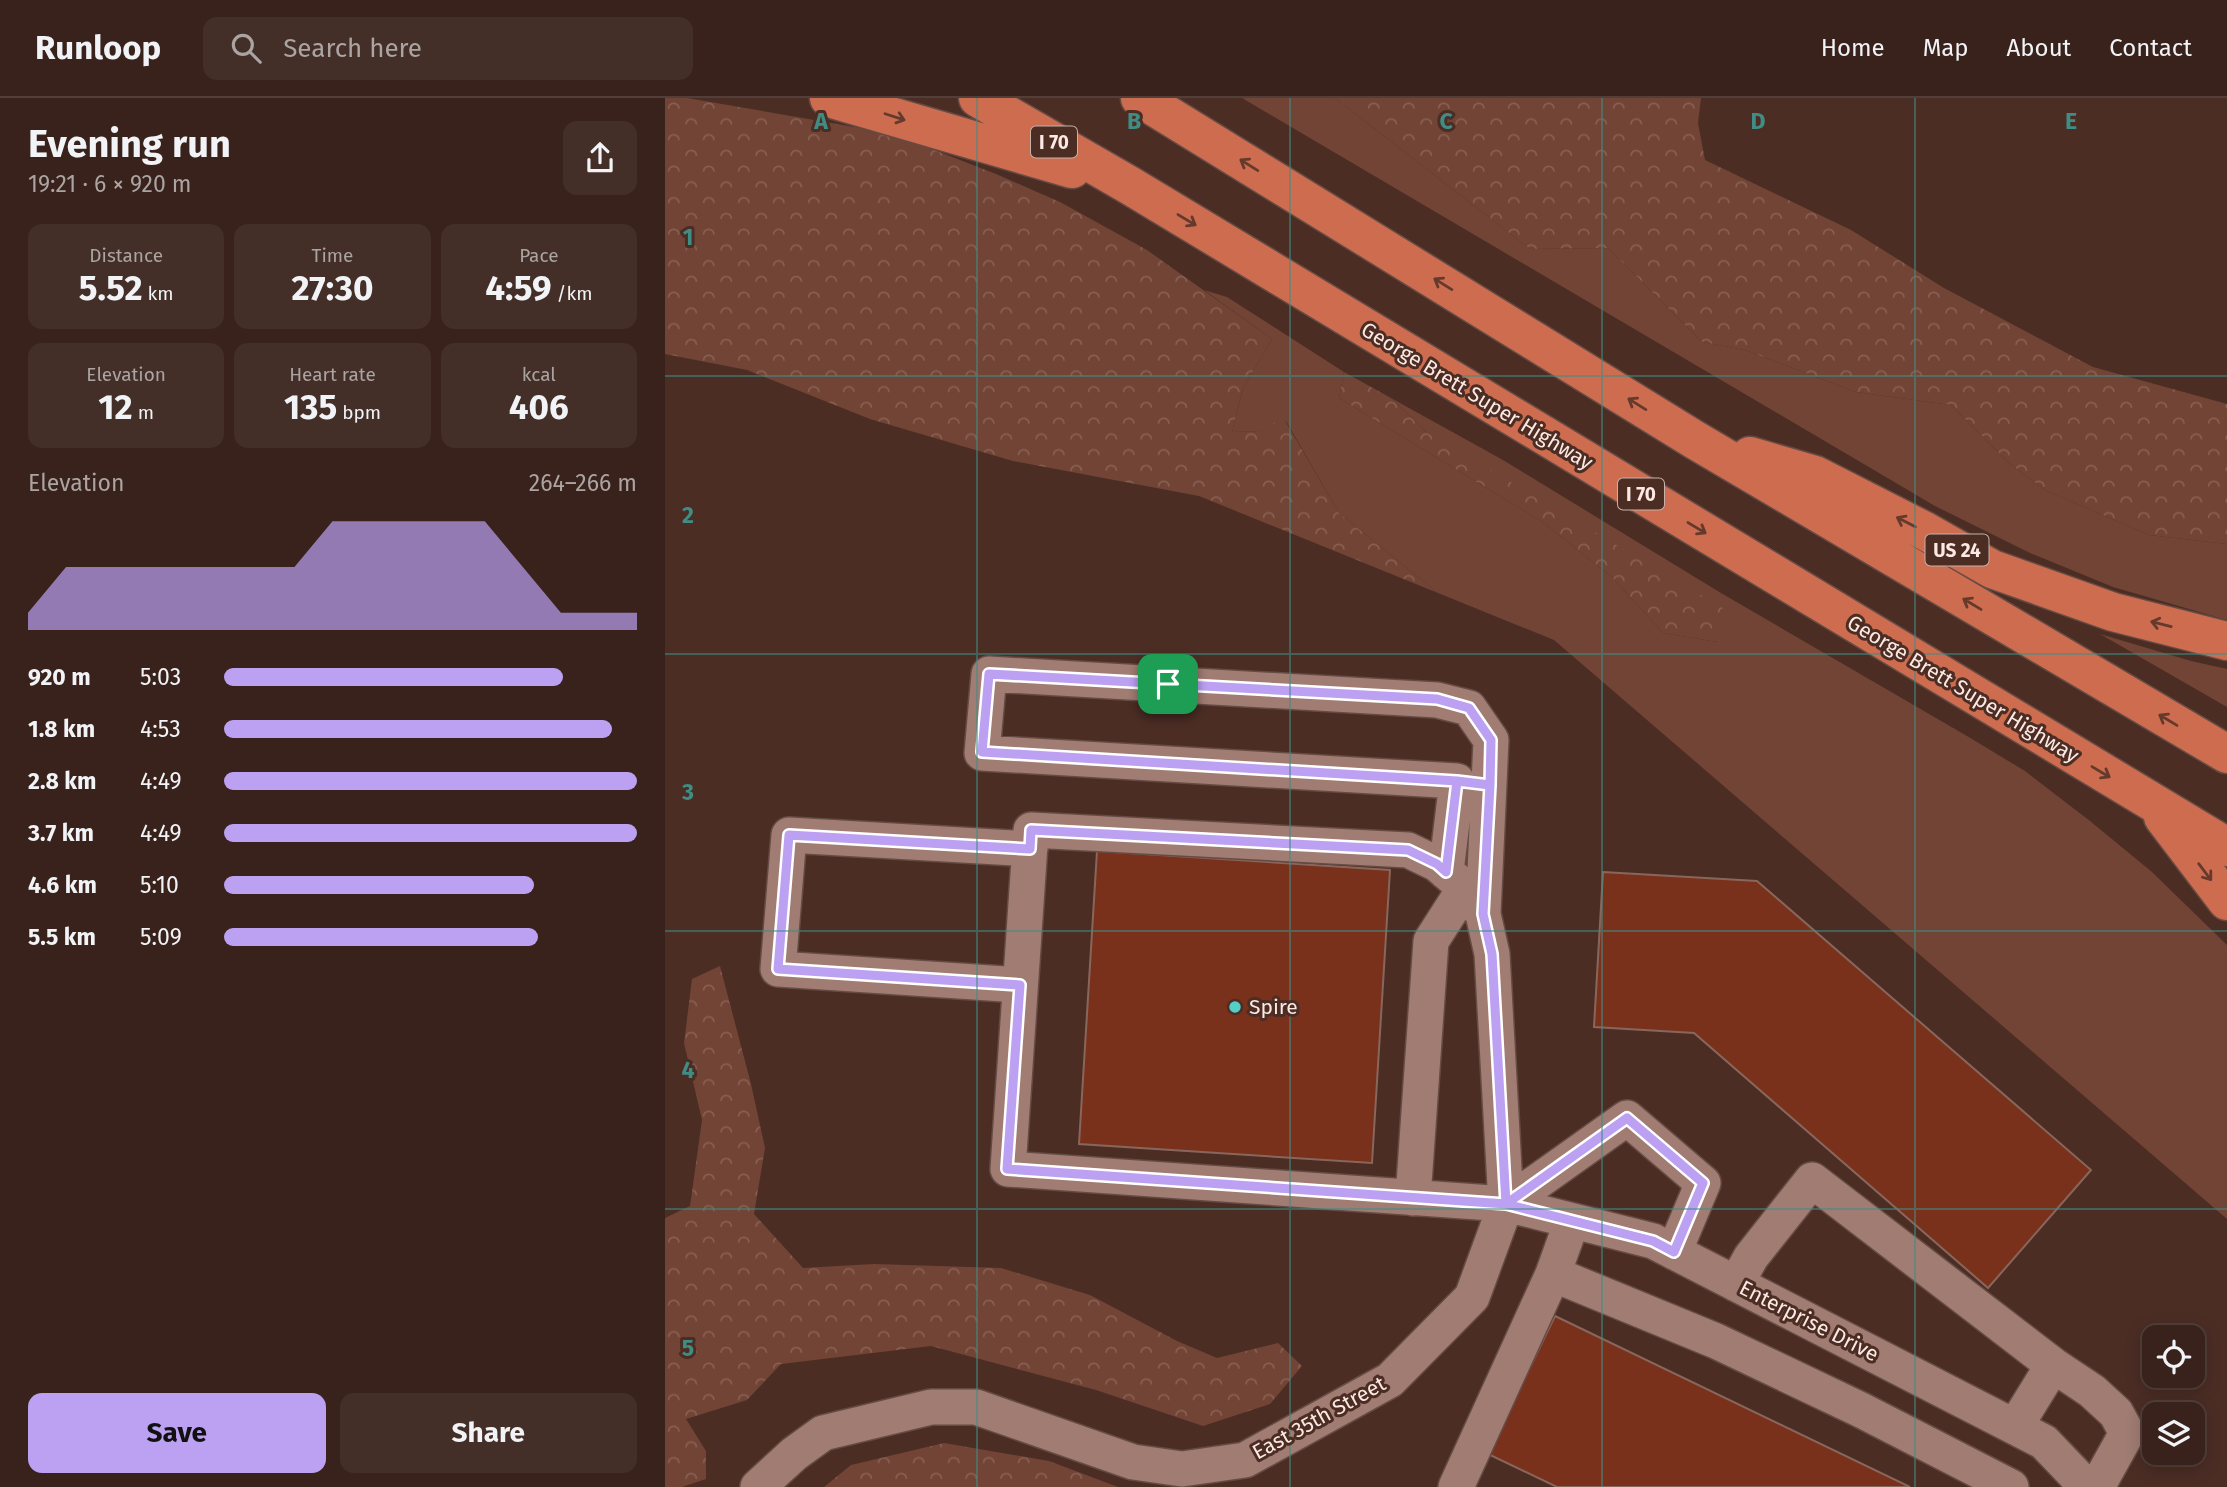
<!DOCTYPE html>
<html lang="en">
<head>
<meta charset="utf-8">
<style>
	body { margin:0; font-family:"Fira Sans",sans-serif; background:#432f28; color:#f1f3f6; height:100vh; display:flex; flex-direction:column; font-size:26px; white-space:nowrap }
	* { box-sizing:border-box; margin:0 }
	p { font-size:23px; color:#aba4a3 }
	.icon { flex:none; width:38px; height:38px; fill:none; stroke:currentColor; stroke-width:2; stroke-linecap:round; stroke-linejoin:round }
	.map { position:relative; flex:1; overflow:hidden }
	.drawer { display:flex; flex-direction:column; background:#38221b; width:665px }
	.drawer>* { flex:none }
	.buttons { position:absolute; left:1477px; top:1227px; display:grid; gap:14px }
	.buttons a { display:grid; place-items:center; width:63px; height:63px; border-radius:14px; background:#38221b; box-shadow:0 4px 18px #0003,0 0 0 2px #523f3a; font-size:35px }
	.pin { position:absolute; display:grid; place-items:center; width:60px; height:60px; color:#fff; margin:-30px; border-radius:14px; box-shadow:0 4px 10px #0006 }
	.round { display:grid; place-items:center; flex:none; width:74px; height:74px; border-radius:14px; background:#432f28 }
	.summary { display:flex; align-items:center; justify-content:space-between; height:119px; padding:0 28px }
	h1 { font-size:38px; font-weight:700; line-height:52px }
	.stats { display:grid; grid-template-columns:repeat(3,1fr); gap:10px; height:119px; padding:7px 28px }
	.stats div { display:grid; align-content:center; border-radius:14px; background:#432f28; text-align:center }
	.stats b { font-size:35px; font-weight:700 }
	.stats small { font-size:19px; font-weight:400 }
	.stats p { font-size:19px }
	.chart { height:196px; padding:14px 28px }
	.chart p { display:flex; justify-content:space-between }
	.chart svg { width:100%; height:126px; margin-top:7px; fill:#bca0f2; opacity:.7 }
	.cta { display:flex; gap:14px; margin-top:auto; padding:14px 28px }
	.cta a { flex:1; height:80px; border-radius:14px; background:#bca0f2; color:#111; font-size:28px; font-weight:700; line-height:80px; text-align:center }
	.cta a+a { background:#432f28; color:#f1f3f6 }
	ul { padding:0 28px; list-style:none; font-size:23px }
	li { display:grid; grid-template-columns:112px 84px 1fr; align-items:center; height:52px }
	li i { height:18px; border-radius:9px; background:#bca0f2 }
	header { display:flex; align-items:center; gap:42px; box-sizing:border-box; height:98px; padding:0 35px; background:#38221b; border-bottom:2px solid #523f3a }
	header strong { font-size:33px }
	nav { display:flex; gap:38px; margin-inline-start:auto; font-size:24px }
	.search { width:490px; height:63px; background:#432f28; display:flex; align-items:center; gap:18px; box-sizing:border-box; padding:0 24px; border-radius:14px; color:#aba4a3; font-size:26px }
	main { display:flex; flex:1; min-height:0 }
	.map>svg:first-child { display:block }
</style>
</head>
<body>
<header>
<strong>Runloop</strong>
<div class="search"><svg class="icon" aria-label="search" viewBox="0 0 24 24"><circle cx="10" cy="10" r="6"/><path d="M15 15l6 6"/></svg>Search here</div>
<nav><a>Home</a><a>Map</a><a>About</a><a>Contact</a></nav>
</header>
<main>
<section class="drawer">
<div class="summary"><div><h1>Evening run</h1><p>19:21 · 6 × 920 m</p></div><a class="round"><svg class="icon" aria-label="share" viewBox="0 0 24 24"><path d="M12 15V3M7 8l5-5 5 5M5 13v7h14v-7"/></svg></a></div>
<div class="stats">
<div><p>Distance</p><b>5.52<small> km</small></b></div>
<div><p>Time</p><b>27:30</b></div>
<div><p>Pace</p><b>4:59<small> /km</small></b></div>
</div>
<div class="stats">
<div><p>Elevation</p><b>12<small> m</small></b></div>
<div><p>Heart rate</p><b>135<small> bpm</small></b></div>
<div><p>kcal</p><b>406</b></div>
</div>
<div class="chart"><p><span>Elevation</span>264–266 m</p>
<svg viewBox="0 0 160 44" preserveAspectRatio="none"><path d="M0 44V38L10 22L20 22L30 22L40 22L50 22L60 22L70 22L80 6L90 6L100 6L110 6L120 6L130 22L140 38L150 38L160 38V44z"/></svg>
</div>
<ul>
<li><b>920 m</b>5:03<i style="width:82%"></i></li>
<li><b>1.8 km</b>4:53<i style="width:94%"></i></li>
<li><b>2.8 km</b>4:49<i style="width:100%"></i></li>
<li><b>3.7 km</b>4:49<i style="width:100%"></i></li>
<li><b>4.6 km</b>5:10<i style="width:75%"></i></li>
<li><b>5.5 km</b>5:09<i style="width:76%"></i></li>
</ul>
<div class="cta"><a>Save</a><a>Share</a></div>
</section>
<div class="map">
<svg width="1562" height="1389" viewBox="0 0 1562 1389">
	<defs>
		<pattern id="forest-crowns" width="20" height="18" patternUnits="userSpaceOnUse" patternTransform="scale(1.75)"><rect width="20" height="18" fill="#724435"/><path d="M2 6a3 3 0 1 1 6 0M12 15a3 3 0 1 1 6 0" fill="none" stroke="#875f52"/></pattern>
	</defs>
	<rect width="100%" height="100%" fill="#4b2d24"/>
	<path fill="#724435" d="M577,0h93l195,151 78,-1 94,94 43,8 111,42 95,13 58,58 36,27 104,45 78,9v76l-114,-33 -83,-34 -95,-47z
		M539,192l23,7 117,75 -5,26 205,125 68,54 51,56 55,9 -292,-210 -35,-34 112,62 218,133 246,143 58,35 65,50 62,51 75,73v274l-673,-579 -116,-47 -99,-80 -53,-92 -24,10 -30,1 11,-44 29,-49z
		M1435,536l91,27 36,8v38z"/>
	<path fill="url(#forest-crowns)" d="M0,0h22l179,31 58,17 72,28 64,28 87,48 125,89 -29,49 -11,44 30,-1 21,-14 56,96 99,80 -239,-97 -186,-35 -143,-42 -123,-49 -82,-16z
		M670,0h366l-3,25 7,37 146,70 93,58 149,79 134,37v140l-78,-9 -104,-45 -36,-27 -58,-58 -95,-13 -111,-42 -43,-8 -94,-94 -78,1z
		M679,274l47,26 35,34 300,178 -8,32 -55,-9 -51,-56 -68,-54 -205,-125z
		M55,868l31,118 14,64 -11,66 49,54 71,-4 127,4 89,27 87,46 40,17 61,-15 24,23 -32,38 -67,22 -107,-36 -165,-44 -150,18 -34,36 -61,19 20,32v28l-24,8h-17v-269l25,-12 12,-86 -18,-77 8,-64z
		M279,1345l105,18 69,26h-294l27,-22z"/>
	<path fill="#7a311b" stroke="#88665c" stroke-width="2" d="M432,753l293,19 -18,293 -293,-19z
		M938,774l154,9 334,289 -103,118 -294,-255 -100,-6z
		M890,1218l355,171h-353l-69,-33z"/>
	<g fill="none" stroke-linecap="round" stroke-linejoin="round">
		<defs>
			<path id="minor" d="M781,774l11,-91 -475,-28 7,-79 448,26 32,8 22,32 -8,174
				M355,887l-242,-16 11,-134 241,14
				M748,1100l18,-257 34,-53
				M841,1106l121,-86 76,65 -29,69
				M907,1123l-19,53 163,67 145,69 150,77
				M1071,1186l15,-27 61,-77 241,185 -38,62
				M1388,1267l39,26 24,22 11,20 -30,54
				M93,1389l36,-33 29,-21 108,-26h45l157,55 49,7 63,-9 145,-80 82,-83 34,-93 -14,-250 -9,-40 -18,-26 -28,-24 -29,-14 -377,-20 -23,339 498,35 147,37 391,201 43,45
				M791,1389l97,-213"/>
			<path id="highway" d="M164,0l243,71
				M313,0l151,87 1098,662
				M475,0l555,342 532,314
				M1085,358l65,19 110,56 67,38 121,43 114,29
				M1498,719l64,84"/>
		</defs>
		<use href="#minor" stroke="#654b44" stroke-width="38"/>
		<use href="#highway" stroke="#654b44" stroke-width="41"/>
		<use href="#minor" stroke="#a07c72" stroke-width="35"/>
		<use href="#highway" stroke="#cd6c4f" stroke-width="38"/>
	</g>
	<defs><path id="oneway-shaft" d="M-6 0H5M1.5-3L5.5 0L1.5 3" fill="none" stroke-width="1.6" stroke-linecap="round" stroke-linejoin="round" transform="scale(1.75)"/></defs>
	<g stroke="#653a2d">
		<use href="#oneway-shaft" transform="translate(230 19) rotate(18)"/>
		<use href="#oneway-shaft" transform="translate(584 67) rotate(-148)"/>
		<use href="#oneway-shaft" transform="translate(522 122) rotate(31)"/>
		<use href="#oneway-shaft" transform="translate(778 186) rotate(-148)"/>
		<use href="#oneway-shaft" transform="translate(972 306) rotate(-148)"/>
		<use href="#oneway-shaft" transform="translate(1241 424) rotate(-153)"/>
		<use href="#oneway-shaft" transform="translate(1032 430) rotate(31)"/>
		<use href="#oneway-shaft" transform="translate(1307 506) rotate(-149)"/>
		<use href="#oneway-shaft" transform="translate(1496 526) rotate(-166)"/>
		<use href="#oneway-shaft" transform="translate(1503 622) rotate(-149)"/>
		<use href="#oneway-shaft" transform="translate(1436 674) rotate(31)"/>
		<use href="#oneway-shaft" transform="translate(1540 774) rotate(53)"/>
	</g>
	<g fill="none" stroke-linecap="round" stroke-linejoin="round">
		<defs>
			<path id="route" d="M503,586l269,15 32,9 22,32 -1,45 -33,-4 -11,91 -9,-8 -29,-14 -377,-20 -1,19 -241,-14 -11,134 242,16 -13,184 499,35 147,37 21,11 29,-69 -76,-65 -121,86 -14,-250 -9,-40 7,-129 -33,-4 -475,-29 7,-78 179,10"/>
		</defs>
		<use href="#route" stroke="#fff" stroke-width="14"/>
		<use href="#route" stroke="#bca0f2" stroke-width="9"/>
	</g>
	<path fill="none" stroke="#3f8d85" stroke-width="2" stroke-opacity="0.55" d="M312,0v1389M625,0v1389M937,0v1389M1250,0v1389M0,278h1562M0,556h1562M0,833h1562M0,1111h1562"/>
	<circle fill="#56cec3" stroke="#4b2d24" stroke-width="2.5" cx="570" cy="909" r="7"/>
	<g text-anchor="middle" stroke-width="6" stroke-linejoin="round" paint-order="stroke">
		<g fill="#4b2d24" stroke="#c8b1aa" stroke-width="2">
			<rect x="366" y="28.5" width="46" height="31" rx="5"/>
			<rect x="953" y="380.5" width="46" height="31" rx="5"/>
			<rect x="1260.5" y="436.5" width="63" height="31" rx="5"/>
		</g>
		<g font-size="19" font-weight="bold" fill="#fde9e3">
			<text x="389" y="51">I 70</text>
			<text x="976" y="403">I 70</text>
			<text x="1292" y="459">US 24</text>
		</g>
		<g font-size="21" fill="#fde9e3" stroke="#4b2d24">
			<text transform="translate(812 298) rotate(31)" y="7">George Brett Super Highway</text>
			<text transform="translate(1298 591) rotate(31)" y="7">George Brett Super Highway</text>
			<text transform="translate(1144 1223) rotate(27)" y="7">Enterprise Drive</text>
			<text transform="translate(654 1320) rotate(-29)" y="7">East 35th Street</text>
		</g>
		<g font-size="21" fill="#fde9e3" stroke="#4b2d24" text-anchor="start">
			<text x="584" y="916">Spire</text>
		</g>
	</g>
	<g font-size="23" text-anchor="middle" font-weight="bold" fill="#3f8d85" stroke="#4b2d24" stroke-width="6" stroke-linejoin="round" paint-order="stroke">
		<text x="156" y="31">A</text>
		<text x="469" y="31">B</text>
		<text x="781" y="31">C</text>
		<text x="1093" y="31">D</text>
		<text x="1406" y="31">E</text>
		<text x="23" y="147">1</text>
		<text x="23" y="425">2</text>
		<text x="23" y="702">3</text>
		<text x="23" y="980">4</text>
		<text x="23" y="1258">5</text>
	</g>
</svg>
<div class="buttons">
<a><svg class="icon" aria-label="locate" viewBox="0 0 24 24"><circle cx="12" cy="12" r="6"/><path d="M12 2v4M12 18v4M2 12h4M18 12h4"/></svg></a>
<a><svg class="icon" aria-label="layers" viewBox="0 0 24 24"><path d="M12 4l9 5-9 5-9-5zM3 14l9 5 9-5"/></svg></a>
</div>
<div class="pin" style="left:503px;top:586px;background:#1e9e55"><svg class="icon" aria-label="arrive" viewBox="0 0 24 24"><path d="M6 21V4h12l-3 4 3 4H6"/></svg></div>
</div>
</main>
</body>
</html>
